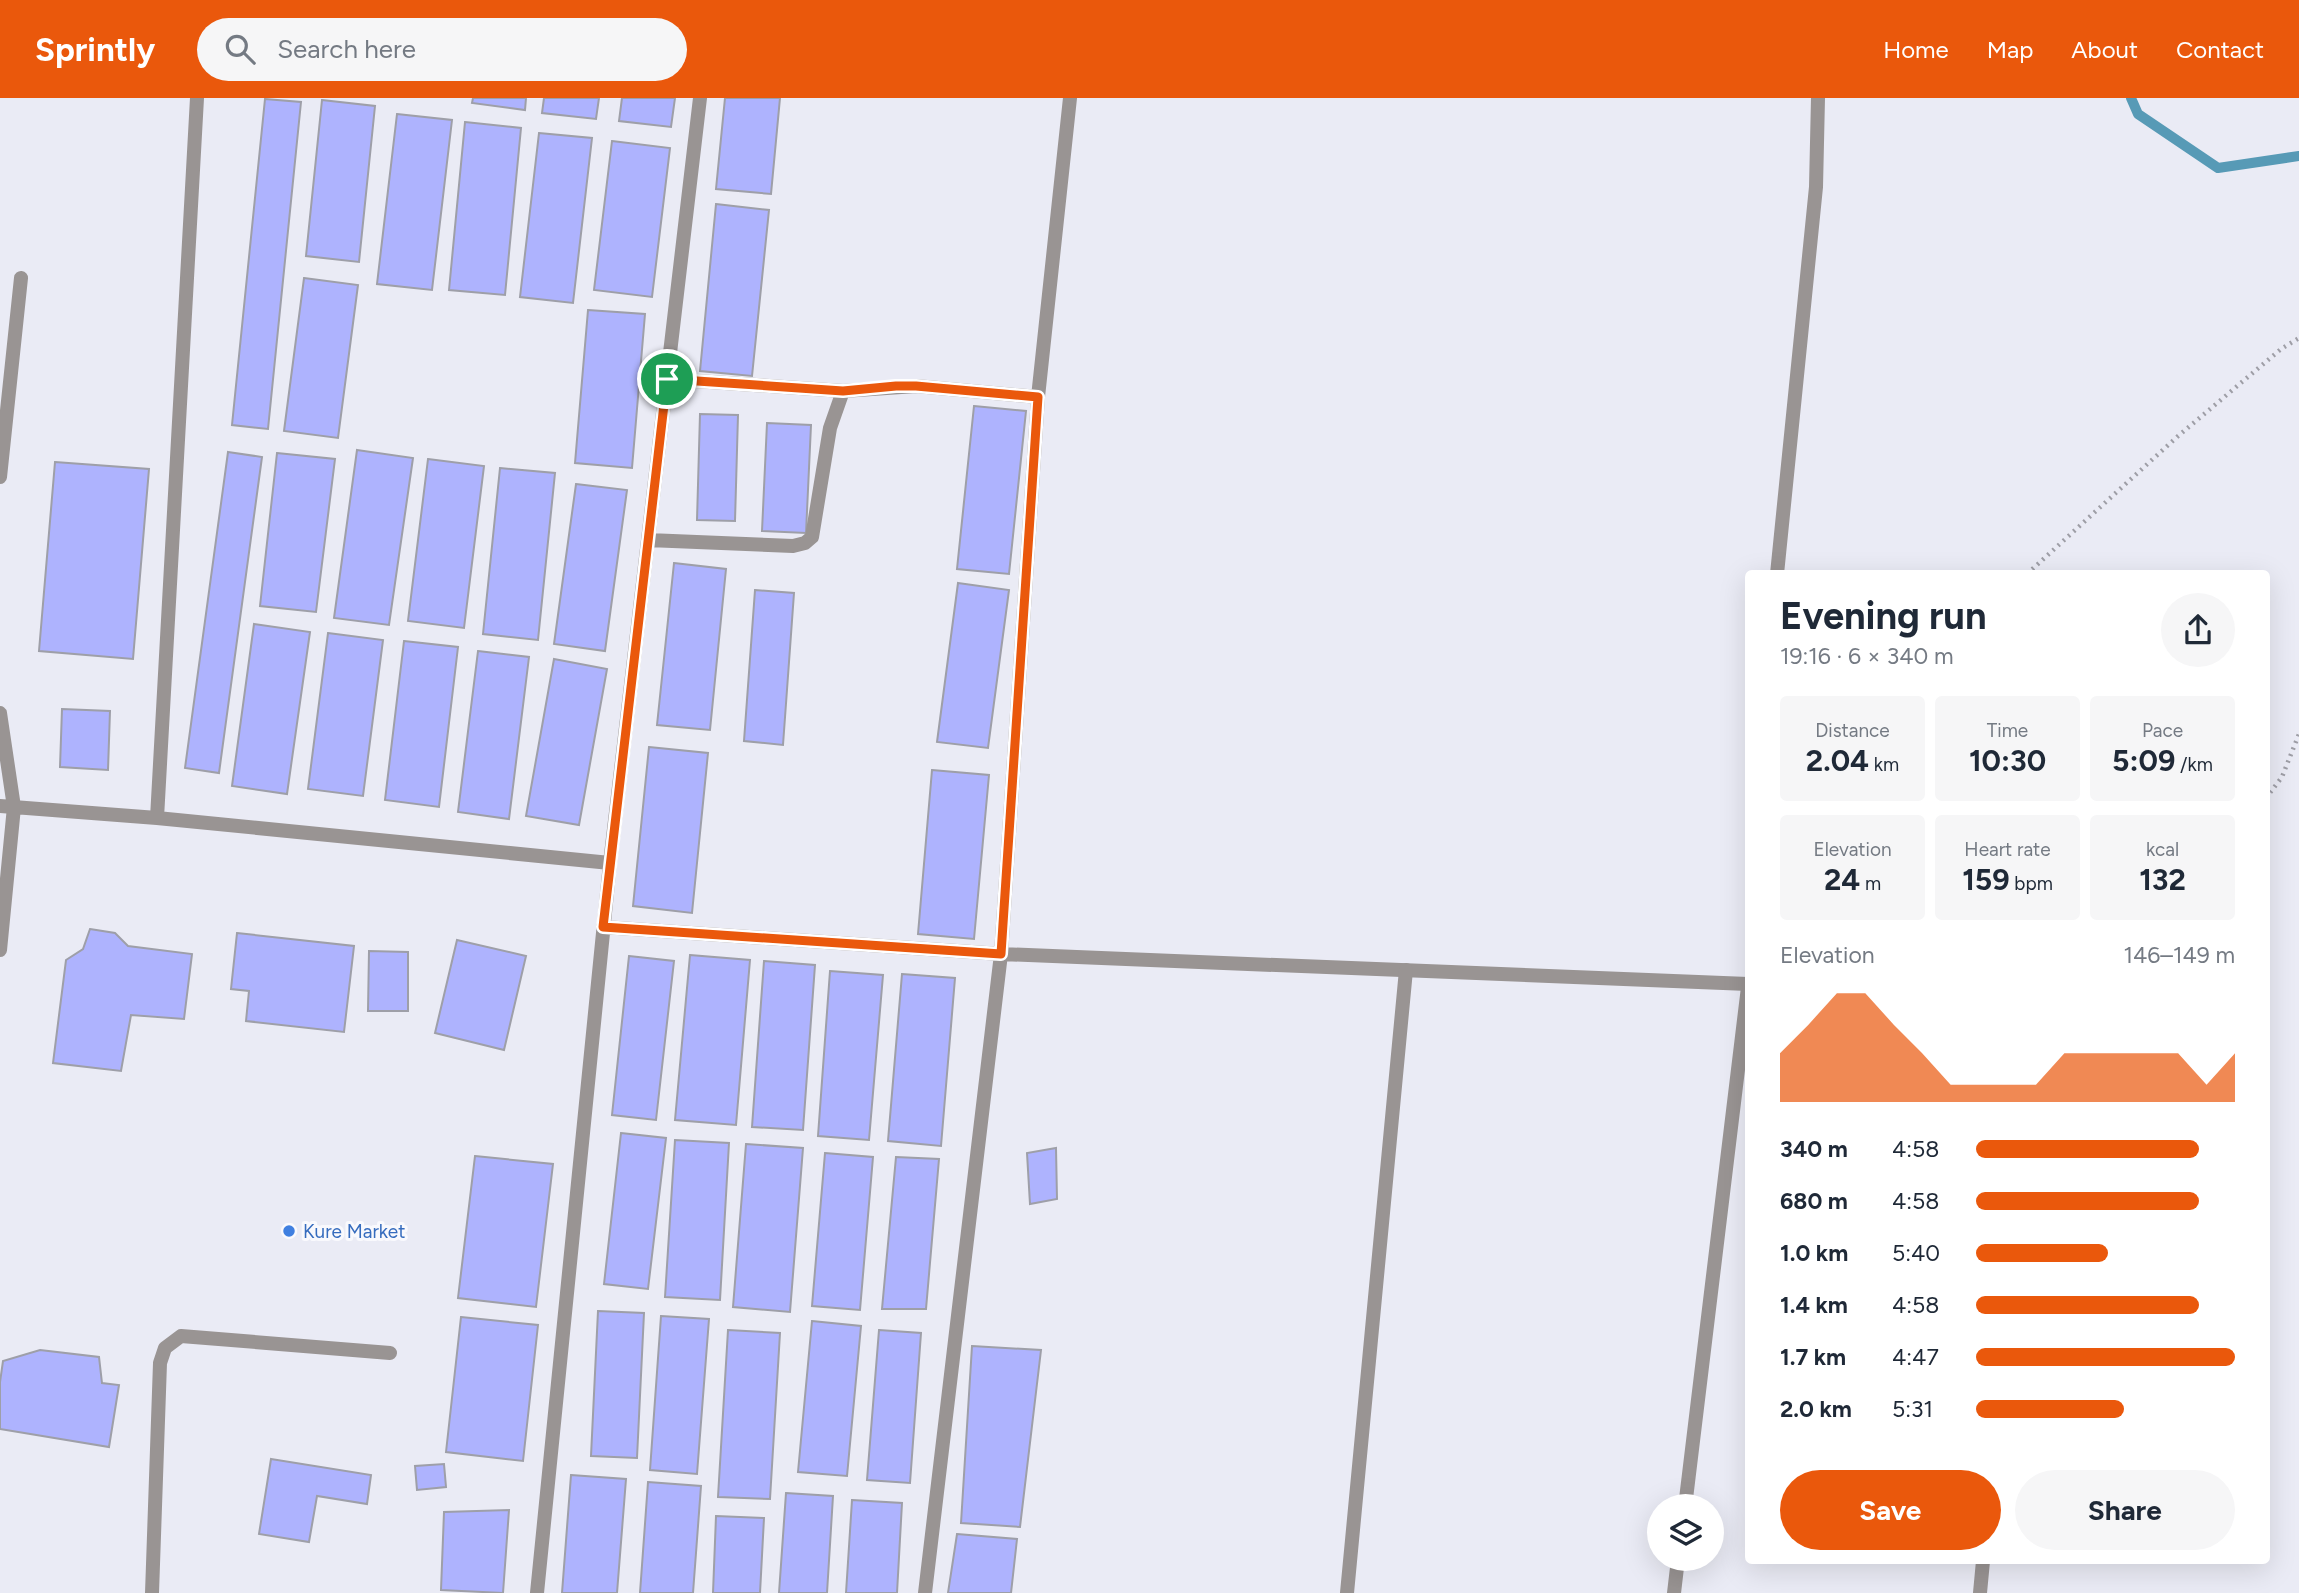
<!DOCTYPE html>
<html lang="en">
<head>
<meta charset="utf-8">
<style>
	body { margin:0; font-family:Figtree,sans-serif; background:#f6f6f7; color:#1f2937; height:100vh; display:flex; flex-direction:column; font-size:26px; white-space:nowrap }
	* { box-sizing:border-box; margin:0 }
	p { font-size:23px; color:#747a83 }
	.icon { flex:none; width:38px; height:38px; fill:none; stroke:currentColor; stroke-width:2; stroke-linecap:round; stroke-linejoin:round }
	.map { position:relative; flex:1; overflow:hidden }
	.sheet { position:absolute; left:1745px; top:472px; width:525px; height:994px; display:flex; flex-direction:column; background:#fff; border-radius:7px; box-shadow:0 7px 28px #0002 }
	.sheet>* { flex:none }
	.fabs { position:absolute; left:1647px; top:1396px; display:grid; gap:14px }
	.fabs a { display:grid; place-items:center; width:77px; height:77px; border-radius:50%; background:#fff; box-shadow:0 7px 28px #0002; font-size:35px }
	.pin { position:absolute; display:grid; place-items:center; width:60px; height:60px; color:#fff; margin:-30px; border:4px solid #fff; border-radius:50%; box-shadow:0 2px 7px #0007 }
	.round { display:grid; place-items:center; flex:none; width:74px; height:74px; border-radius:37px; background:#f6f6f7 }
	.overview { display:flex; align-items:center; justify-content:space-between; height:119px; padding:0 35px }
	h1 { font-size:38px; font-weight:700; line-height:52px }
	.stats { display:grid; grid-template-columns:repeat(3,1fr); gap:10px; height:119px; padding:7px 35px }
	.stats div { display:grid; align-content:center; border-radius:7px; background:#f6f6f7; text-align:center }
	.stats b { font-size:30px; font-weight:700 }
	.stats small { font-size:19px; font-weight:400 }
	.stats p { font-size:19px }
	.chart { height:196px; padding:14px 35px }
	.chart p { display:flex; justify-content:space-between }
	.chart svg { width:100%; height:126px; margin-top:7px; fill:#ea580c; opacity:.7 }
	.action { display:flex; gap:14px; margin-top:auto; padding:14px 35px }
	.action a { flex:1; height:80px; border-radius:42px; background:#ea580c; color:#fff; font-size:28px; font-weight:700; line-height:80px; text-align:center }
	.action a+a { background:#f6f6f7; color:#1f2937 }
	ul { padding:0 35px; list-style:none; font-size:23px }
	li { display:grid; grid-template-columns:112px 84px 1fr; align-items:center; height:52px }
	li i { height:18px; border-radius:9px; background:#ea580c }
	header { display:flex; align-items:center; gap:42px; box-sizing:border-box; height:98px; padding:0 35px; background:#ea580c; color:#fff }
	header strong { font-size:33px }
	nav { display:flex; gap:38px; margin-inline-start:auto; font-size:24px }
	.search { width:490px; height:63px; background:#f6f6f7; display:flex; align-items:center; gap:18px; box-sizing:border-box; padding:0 24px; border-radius:38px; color:#747a83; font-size:26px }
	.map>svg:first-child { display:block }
</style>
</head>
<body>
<header>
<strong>Sprintly</strong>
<div class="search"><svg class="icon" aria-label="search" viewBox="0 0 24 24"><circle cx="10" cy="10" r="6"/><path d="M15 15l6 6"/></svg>Search here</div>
<nav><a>Home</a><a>Map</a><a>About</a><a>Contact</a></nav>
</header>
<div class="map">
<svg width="2299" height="1495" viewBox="0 0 2299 1495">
	<rect width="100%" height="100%" fill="#eaebf5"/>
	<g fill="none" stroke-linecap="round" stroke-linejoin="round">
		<path stroke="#579ab6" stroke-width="10" d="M2131,0l7,16 80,54 81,-12"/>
	</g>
	<path fill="#aeb3fe" stroke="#9e9fa8" stroke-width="2" d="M473,0h53l-1,12 -53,-7z
		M544,0h55l-3,21 -54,-6z
		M622,0h53l-4,29 -52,-6z
		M725,0h55l-9,96 -55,-5z
		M265,1l36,3 -33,327 -36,-4z
		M322,2l53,6 -16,156 -53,-6z
		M397,16l55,6 -20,170 -55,-6z
		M465,24l56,6 -16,167 -56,-5z
		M539,35l53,5 -19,165 -53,-6z
		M612,43l58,7 -18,149 -58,-7z
		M716,106l53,6 -17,166 -52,-5z
		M304,180l54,7 -20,153 -54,-7z
		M588,212l57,4 -13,154 -57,-5z
		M974,308l52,5 -17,163 -52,-5z
		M700,316l38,1 -3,106 -38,-1z
		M767,325l44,2 -5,108 -44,-2z
		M357,352l56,8 -24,167 -55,-7z
		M228,354l34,5 -43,316 -34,-5z
		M277,355l58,6 -19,153 -56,-6z
		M428,361l56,7 -20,162 -56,-7z
		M55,364l94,7 -16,190 -94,-8z
		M500,370l55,5 -17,167 -55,-6z
		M576,386l51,6 -22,161 -51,-7z
		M674,465l52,6 -16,161 -53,-5z
		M958,485l51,7 -21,158 -51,-6z
		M755,492l39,3 -11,152 -39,-4z
		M254,526l56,8 -23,162 -55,-8z
		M328,535l55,7 -20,156 -55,-7z
		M404,543l54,6 -19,160 -54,-7z
		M478,553l51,6 -20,162 -51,-7z
		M554,561l53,10 -28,156 -53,-9z
		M62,611l48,2 -2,59 -48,-3z
		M649,649l59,6 -16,160 -59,-7z
		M932,672l57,5 -15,164 -56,-5z
		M90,831l25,4 13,13 64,8 -8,65 -53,-4 -10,56 -68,-8 13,-103 17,-11z
		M237,835l117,13 -10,86 -98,-11 3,-30 -18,-2z
		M457,842l69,16 -22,94 -69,-17z
		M369,853l39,1v59h-40z
		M690,857l60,5 -14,165 -61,-5z
		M629,858l45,5 -18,159 -44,-5z
		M764,863l51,4 -12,165 -51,-3z
		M830,873l53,4 -14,165 -51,-4z
		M902,876l53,4 -14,168 -53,-5z
		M621,1035l45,5 -18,151 -44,-5z
		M675,1042l54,3 -9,157 -55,-3z
		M746,1046l57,4 -13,164 -57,-5z
		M1056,1050l1,51 -27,5 -3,-51z
		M825,1055l48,4 -13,153 -48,-4z
		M475,1058l78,8 -17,143 -78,-9z
		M896,1059l43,2 -13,150h-44z
		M598,1213l46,2 -7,145 -46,-2z
		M661,1218l48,3 -12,155 -47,-4z
		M461,1219l77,8 -15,136 -77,-9z
		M812,1223l49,5 -14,150 -49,-4z
		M728,1232l52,3 -10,166 -52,-2z
		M879,1232l42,3 -11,150 -43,-3z
		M972,1248l69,4 -21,177 -59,-4z
		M40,1252l59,7 3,26 17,2 -10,62 -109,-18v-47l3,-21z
		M271,1361l100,16 -4,29 -50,-8 -8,46 -50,-8z
		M444,1366l2,23 -29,3 -2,-24z
		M571,1377l55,4 -9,114h-55z
		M648,1384l53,4 -8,107h-53z
		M786,1395l47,3 -6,97h-48z
		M852,1402l50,3 -5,90h-51z
		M509,1412l-6,83 -62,-3 3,-78z
		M716,1418l48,2 -4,75h-47z
		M957,1436l60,5 -6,54h-63z"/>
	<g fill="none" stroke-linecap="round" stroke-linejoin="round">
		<path stroke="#9e9ea6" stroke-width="4.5" stroke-dasharray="2 5" stroke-linecap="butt" d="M2027,476l150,-137 104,-88 18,-11
			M2266,700l16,-21 17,-43"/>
		<path stroke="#999493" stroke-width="14" d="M667,281l176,12 73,-5 122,11
			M0,379l21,-199
			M648,442l145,6 12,-3 7,-6 18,-109 13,-37
			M0,615l14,94 -14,143
			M0,708l157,12 453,45
			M157,720l40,-720
			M603,829l398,27 747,30
			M152,1495l8,-230 5,-15 16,-12 209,17
			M537,1495l73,-730 90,-765
			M925,1495l76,-639 37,-557 32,-299"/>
		<path stroke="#999493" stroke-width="14" d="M1777,476l39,-387 2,-89
			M1685,1409l63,-520
			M1347,1495l59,-623
			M1674,1495l4,-34
			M1980,1495l3,-32"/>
	</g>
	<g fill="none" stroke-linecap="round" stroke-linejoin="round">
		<defs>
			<path id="route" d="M667,281l176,12 53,-5h20l122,11 -37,557 -398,-27z"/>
		</defs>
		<use href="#route" stroke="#fff" stroke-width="14"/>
		<use href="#route" stroke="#ea580c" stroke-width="9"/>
	</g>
	<circle fill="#3f7fe0" stroke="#f9f9fd" stroke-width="2.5" cx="289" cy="1133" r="7"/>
	<g text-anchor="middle" stroke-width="6" stroke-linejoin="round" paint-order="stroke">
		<g font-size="19" fill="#366cbe" stroke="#f9f9fd" text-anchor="start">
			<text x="303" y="1140">Kure Market</text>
		</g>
	</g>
</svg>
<div class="fabs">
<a><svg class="icon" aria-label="layers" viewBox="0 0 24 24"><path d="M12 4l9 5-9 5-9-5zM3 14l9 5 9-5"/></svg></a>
</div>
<div class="pin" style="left:667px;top:281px;background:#1e9e55"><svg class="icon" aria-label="arrive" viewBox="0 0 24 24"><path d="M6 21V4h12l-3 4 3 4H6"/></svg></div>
<section class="sheet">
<div class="overview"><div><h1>Evening run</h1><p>19:16 · 6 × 340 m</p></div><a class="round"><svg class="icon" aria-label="share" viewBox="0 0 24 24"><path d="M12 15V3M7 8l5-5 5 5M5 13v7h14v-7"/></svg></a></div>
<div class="stats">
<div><p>Distance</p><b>2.04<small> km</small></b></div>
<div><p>Time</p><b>10:30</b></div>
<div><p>Pace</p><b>5:09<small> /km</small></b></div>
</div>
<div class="stats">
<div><p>Elevation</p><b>24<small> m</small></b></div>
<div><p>Heart rate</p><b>159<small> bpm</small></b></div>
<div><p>kcal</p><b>132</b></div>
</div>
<div class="chart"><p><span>Elevation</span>146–149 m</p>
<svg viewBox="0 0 160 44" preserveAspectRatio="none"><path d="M0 44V27L10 17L20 6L30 6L40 17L50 27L60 38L70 38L80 38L90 38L100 27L110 27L120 27L130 27L140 27L150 38L160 27V44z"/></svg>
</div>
<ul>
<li><b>340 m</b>4:58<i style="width:86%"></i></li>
<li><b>680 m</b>4:58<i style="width:86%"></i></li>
<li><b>1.0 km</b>5:40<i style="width:51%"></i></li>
<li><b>1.4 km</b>4:58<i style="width:86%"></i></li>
<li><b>1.7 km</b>4:47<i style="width:100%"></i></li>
<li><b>2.0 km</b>5:31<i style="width:57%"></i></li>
</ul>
<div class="action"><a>Save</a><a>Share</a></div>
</section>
</div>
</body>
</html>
